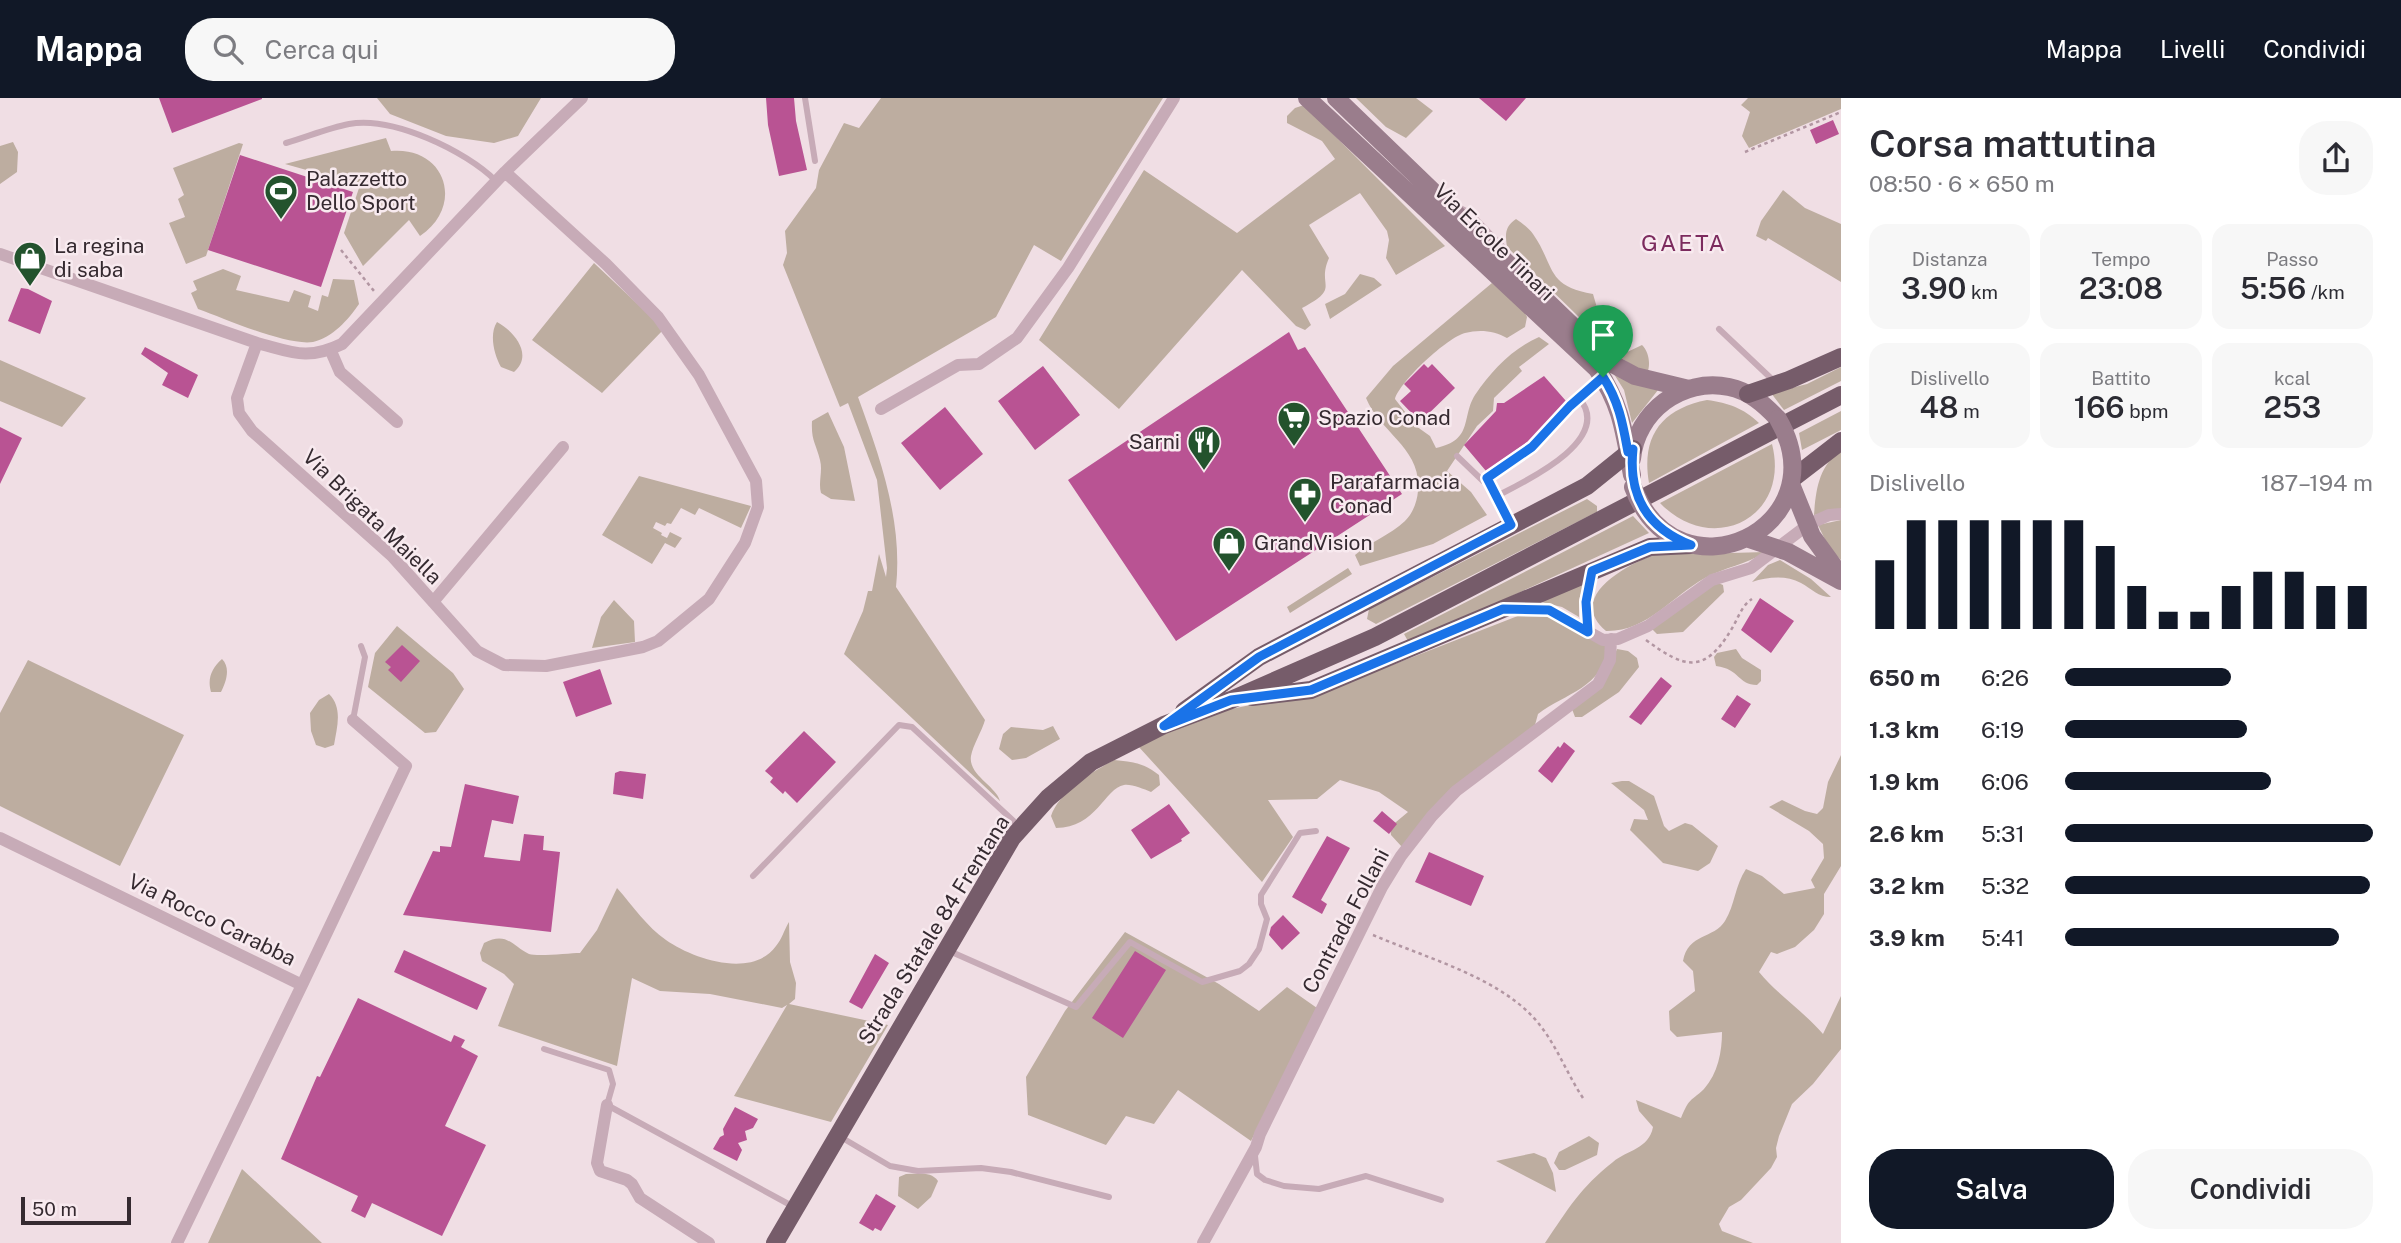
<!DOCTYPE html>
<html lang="it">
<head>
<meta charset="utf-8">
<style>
	body { margin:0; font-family:"Public Sans",sans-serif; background:#f7f7f7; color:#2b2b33; height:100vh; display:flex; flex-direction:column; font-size:26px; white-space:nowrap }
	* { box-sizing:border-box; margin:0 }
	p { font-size:23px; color:#7c7c81 }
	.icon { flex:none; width:38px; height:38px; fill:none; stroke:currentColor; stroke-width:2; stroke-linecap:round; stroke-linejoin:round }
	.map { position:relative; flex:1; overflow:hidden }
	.drawer { display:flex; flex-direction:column; background:#fff; width:560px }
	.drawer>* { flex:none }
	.scale { position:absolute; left:21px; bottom:18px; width:110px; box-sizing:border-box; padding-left:7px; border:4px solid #352a30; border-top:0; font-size:19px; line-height:24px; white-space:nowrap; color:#352a30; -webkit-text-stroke:5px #f8eaef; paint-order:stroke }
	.pin { position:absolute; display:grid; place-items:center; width:60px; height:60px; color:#fff; margin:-72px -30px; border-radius:50% 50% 50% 0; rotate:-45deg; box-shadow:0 0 7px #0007 }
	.pin .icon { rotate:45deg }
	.round { display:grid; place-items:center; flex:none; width:74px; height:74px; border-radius:28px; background:#f7f7f7 }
	.headline { display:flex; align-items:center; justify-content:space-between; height:119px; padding:0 28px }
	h1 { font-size:38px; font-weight:600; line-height:52px }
	.figures { display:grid; grid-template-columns:repeat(3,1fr); gap:10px; height:119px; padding:7px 28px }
	.figures div { display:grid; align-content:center; border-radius:18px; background:#f7f7f7; text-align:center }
	.figures b { font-size:30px; font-weight:600 }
	.figures small { font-size:19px; font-weight:400 }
	.figures p { font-size:19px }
	.chart { height:196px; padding:14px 28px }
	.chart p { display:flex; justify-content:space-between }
	.chart svg { width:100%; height:126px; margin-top:7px; stroke:#111827; stroke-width:6 }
	.primary-button { display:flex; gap:14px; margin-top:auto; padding:14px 28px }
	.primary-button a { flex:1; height:80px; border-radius:28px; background:#111827; color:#fff; font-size:28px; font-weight:600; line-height:80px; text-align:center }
	.primary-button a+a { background:#f7f7f7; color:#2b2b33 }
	ul { padding:0 28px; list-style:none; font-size:23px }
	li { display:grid; grid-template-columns:112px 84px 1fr; align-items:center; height:52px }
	li i { height:18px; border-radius:9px; background:#111827 }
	header { display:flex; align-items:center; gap:42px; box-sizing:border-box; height:98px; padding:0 35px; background:#111827; color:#fff }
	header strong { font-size:33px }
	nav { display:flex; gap:38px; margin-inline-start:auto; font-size:24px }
	.search { width:490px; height:63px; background:#f7f7f7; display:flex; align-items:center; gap:18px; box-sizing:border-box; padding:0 24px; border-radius:28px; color:#7c7c81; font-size:26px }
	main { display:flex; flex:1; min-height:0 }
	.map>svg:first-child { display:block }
</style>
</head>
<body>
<header>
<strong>Mappa</strong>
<div class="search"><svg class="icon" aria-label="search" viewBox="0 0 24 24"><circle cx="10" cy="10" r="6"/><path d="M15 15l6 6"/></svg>Cerca qui</div>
<nav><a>Mappa</a><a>Livelli</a><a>Condividi</a></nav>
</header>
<main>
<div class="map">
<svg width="1841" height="1145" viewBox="0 0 1841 1145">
	<rect width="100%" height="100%" fill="#f0dee4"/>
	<path fill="#bdada0" d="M377,0h164l-23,38 -24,7 -48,-7 -56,-22z
		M881,0h282l-102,163 -27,-16 -38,72 -138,80c22,61 45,124 38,190l89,133c-3,11 -12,25 -14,36 -3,19 25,30 29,45l-156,-147 19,-43 5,-20h4l7,-37 7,23 1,-9 -10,-88 -29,-77 -8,4 -57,-142 4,-12 -2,-22 31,-43 3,-18 25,-47 15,5z
		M1356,0h60l17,13 -27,27 -20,-11z
		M1748,0h93v11l-92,39 -7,-12 8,-24 -9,-7z
		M1304,7l141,141 -49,29 -10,-17 3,-18 -2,-9 -27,-38 -51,32 20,33c-13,29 13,29 -27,50l9,17 -6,5 -9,-4 -54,-56 -123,139 -80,-69 105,-170 93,63 98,-74 -13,-18 -35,-18v-7l8,-8z
		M386,40l5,13c55,-5 74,55 29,85l-11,-16 -46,46 -19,-33 16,-48 -75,-21z
		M13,44l5,10 -1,20 -17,12v-38z
		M239,45l4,1 -37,112 -20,8 -17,-41 16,-6 -7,-18 6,-4 -11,-27z
		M1783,92l22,18 36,16v58l-73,-44 -2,3 -10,-5 5,-15z
		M1516,121c6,4 13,9 17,15 22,31 12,52 60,60l9,31 21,29 19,-9c7,7 9,19 5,29l-26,-16 -114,-111c-2,-14 -2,-20 9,-28z
		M594,165l70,66 -62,64 -70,-53z
		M223,171l18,7 -5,14 53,12 5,-12 17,6 -3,11 10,4 4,-16 6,2 5,-18 21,1 5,24c-10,15 -27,34 -46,38 -27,4 -87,-23 -115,-33l-7,-16 6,-3 -4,-9z
		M1360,176l14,4 8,7 -52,34 -5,-15 20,-10z
		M1492,185l31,26 4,8 -2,10 -18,11c-12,-7 -27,-9 -42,-5 -17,4 -65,48 -70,66l21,27 14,10 6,12c38,-8 25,-31 39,-53 17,-25 37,-46 64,-58l10,7 -30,23 3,4 -28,27 -1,13 -16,15 -30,45 24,21 16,23 -54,29 -73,22 -5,-11c15,-13 35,-20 50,-34 8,-8 12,-19 13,-30 4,-43 -38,-58 -52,-93l27,-32z
		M497,224c17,9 37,33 17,50l-13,-5c-7,-12 -12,-33 -4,-45z
		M0,262l86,38 -24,29 -62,-26z
		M1841,269v14l-57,29 -13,-17 36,-9z
		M1612,273l46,19 -26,33 -8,-33z
		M1707,302c22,3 36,8 52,23l-110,60c-8,-46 12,-74 58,-83z
		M1841,313v19l-39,20 -3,-17z
		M828,314l16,35 11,54 -24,-2 -10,-6c-3,-11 2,-22 -1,-33 -4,-17 -9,-19 -8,-39z
		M1772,346c19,74 -60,113 -112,59z
		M1841,351v62l-27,4c2,-27 5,-48 27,-66z
		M639,378l112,30 -10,22 -42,-20 -4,7 -14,-7 -10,16 -4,-1 -2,3 -9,-4 -3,6 9,5 -1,2 6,3 3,-6 12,6 -7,10 -10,-5 -13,21 -50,-29z
		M1587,401l10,7v6l-12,6 -209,106 -9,-5 2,-10z
		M1633,418l16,17 -240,110 -5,-9z
		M1841,422v40l-11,-10 -12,-25z
		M1678,453l19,3 68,-2c-19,13 -40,15 -60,26 -33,18 -58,54 -99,53 -41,-34 22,-67 50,-77 7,-3 15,-2 22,-3z
		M1780,462l31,19 20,18c-13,0 -19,-8 -30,-14 -15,-8 -33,-6 -49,-1l16,-17z
		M1348,470l4,6 -62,39 -3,-6z
		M1585,482l-6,20v17l-17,-10 -21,-5z
		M1716,484l7,3 1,7 -41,40 -26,2 -6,-6z
		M614,502l20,21 1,21 -43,6 9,-31z
		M1542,513l65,35c-3,42 -42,47 -69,68l-3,11 -133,122 -11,-12 -1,-8 18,-15 -29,-20 -39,-12 -23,19 -49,1 25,37 -31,45 -124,-136 74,-33 124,-26 192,-75z
		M397,528l56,47 11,16 -28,43 -11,1 -57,-46 7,-34z
		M1617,551l11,2 9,7 2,9 -20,25 -37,25h-7l-3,-8 40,-48z
		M1736,551l6,9 19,12v11l-4,4c-19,0 -17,-16 -41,-19l-2,-9 3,-4z
		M222,561c9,9 4,23 -1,33h-10c-4,-14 1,-24 11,-33z
		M28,562l156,75 -64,131 -120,-60v-93z
		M329,596c14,14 8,33 5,51l-9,3 -9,-3 -5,-14 -1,-18 9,-13z
		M1053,628l7,13 -34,19 -14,2 -13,-11 4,-15 8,-7 32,3z
		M1841,657v111l-17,28v20l-10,16 -19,17 -18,7 -6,-2 -12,20c19,23 44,39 64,62l18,-38v53l-28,35 -21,20 -13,32 -3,12 1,9 -6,11 -30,32 -12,7 -10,17 3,7 31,12h-208c23,-34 35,-55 68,-81 14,-12 36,-13 40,-35l-14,-16 -3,-11 45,18c9,-21 8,-15 23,-29 14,-16 18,-37 18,-57l-45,5 -7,-7 -1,-19 26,-20 -2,-20 -10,-10c5,-28 31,-22 42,-40 10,-16 10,-36 21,-52l16,7 22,18 31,-6 -4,-8 13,-22 -1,-14 -14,-13 -40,-24 13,-7 23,11 12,3 6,-6 5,-26z
		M1114,662c19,2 30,3 45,15l1,10 -9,7c-8,-3 -19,-8 -27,-7 -19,3 -28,43 -68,43l-5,-12c8,-24 41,-44 63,-56z
		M1622,683h7l25,15 10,30 5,5 16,-8 7,2 26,21 -8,17 -12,8 -35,-8 -33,-33 4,-11 14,1 -4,-10 -33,-27z
		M617,790c16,18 30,39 49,52 27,19 86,39 110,6 6,-7 8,-16 13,-24l1,40 6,21 -1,16 -6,5 99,21 -57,97 -97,-26 53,-91 -5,3 -72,-14 -50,-3 -28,-13 -15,88 -119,-40 16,-42 -10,-10 -22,-13 -2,-8 4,-10c23,-12 28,3 45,11 9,3 41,-1 51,-1l17,-23z
		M1125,834l94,52 40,27 28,-24 30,21 -66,133 -73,-51 -24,34 -28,-8 -20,29 -78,-30 -2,-38 39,-66z
		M1589,1038l10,7 -2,12 -32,15h-6l-5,-7 5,-11z
		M1534,1055l12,5 7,15 3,19 -60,-31z
		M242,1071l80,74h-114z
		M906,1076c11,0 25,-3 32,7l-7,16 -13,12 -20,-13 1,-19z"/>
	<path fill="#b95393" d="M159,0h103v1l-90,34z
		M766,0h28l2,23 11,49 -28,6 -11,-51z
		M1479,0h47l-20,23z
		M1833,22l6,14 -23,10 -6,-14z
		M240,57l113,37 -32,95 -113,-37z
		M21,190l7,1 24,12 -12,33 -32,-13z
		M1289,234l9,18 7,-3 97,147 -226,147 -108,-161z
		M145,249l53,28 -10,23 -26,-13 6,-12 -27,-19z
		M1424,266l4,4 4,-4 23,24 -35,34 -20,-21 11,-10 -7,-7z
		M1043,268l37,49 -45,35 -37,-49z
		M1544,278l22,25 -34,38 -46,32 -22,-26 32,-34 1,-8h7z
		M945,309l38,47 -43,36 -39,-47z
		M0,329l22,11 -22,46z
		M1760,500l34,23 -23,32 -30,-23z
		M402,547l18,16 -19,21 -13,-12 3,-3 -6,-5z
		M600,571l12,35 -36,13 -13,-35z
		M1661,579l11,9 -31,39 -12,-8z
		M1737,597l14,9 -16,24 -14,-9z
		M804,633l32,31 -39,41 -12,-12 -2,3 -13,-12 3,-4 -8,-7z
		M1564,644l11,9 -23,32 -14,-12 20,-25 2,2z
		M620,673l26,3 -3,25 -30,-5 2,-21z
		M465,686l54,12 -6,28 -21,-4 -8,37 36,4 4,-27 20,2 -1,14 17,2 -9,80 -148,-17 30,-64 7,1v-6l11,1z
		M1169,706l21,29 -9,6 1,2 -31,18 -20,-29z
		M1382,713l15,13 -8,10 -16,-13z
		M1327,738l23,12 -29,52 6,4 -5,10 -30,-17z
		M1429,754l55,24 -13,30 -56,-24z
		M1283,817l17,18 -18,17 -13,-15 2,-8z
		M404,852l83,38 -10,22 -83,-38z
		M1135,853l31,19 -43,68 -31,-20z
		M875,856l14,9 -27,46 -13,-7z
		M358,900l93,44 3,-7 11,5 -4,7 17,9 -33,70 41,19 -44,91 -70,-33 -7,15 -14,-7 7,-15 -77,-37 36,-83 3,1z
		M735,1009l23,12 -5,9 -8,3 2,9 -9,3 4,7 -5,11 -24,-12 7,-12 4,-2 -1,-6z
		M876,1096l20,12 -15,25 -6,-3 -2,3 -14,-8z"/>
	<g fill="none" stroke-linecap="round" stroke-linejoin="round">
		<path stroke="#b296a2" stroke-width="2.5" stroke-dasharray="3.5 3.5" stroke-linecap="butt" d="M1745,54l96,-40
			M341,152l33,41
			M1646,542c38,28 58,35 85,-10 7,-11 10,-24 21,-31
			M1373,837c51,22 121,41 159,81 23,24 33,55 51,82"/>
		<path stroke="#c7abb7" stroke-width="6" d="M805,0l10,63
			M286,45c21,-6 42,-15 63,-19 44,-8 117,27 147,57
			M1460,110l10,5 36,37
			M1719,231l57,54
			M1457,358l26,25 49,-34 38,-41 31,-28
			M1487,380l23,45
			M1495,399c29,-15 120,-57 84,-99
			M353,622l12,-63 -4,-11
			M753,778l146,-151 13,2 108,100
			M947,852l129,57 54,-65 72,40 38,-11 9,-7 10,-15 8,-30 -6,-15v-9l39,-62 16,-2
			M544,951l65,21 4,14 -6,21 187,102
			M839,1038l51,30 28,5 63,-3 30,4 98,25
			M1255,1058l2,18 8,6 19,6 35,3 47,-13 75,24"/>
		<path stroke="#c7abb7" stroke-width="12" d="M0,156l257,89c35,9 50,18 85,1l163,-172 77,-74
			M257,245l-20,55 2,15 13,18 140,125 85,95 27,14 42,1 97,-19 15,-6 51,-42 36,-56 13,-36 -2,-26 -57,-106 -41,-58 -52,-53 -101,-92
			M330,251l10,23 57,50
			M881,311l77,-44 21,-1 38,-26 51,-70 106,-170
			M433,504l130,-155
			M1514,510l35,2 54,30 15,-1 30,-13 64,-46 39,-12 58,-44 20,-9 12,-1
			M1588,534l-2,-30 6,-31
			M0,740l302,147 -125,258
			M302,887l104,-219 -53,-46
			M607,1007l-10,58 3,8 27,9 5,4 8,14 69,45
			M1203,1145l53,-96 4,-13 122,-247 19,-31 31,-40 24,-25 142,-107 12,-24 1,-21"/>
		<path stroke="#9a7d8c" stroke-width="18" d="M1307,0l290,271c25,37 27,63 35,106
			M1336,0l275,265 24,13 54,13
			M1632,361c4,-47 50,-82 97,-72 20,4 35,17 49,32"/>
		<path stroke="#765c6a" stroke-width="18" d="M1748,296l41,-14 52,-23
			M1792,381l49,-38
			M1252,599l59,-7 339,-143 41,-2
			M1184,613l75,-54 328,-171 46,-37
			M775,1145l237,-405 36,-40 43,-36 73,-37 67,-25 144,-63 466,-242"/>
		<path stroke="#9a7d8c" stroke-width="18" d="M1791,386l21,52 29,40
			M1633,389c45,119 208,40 145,-68
			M1749,441l39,13 53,29"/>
	</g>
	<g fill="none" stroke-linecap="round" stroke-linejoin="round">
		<defs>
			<path id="route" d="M1603,279c16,24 20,48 25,75l5,-3c-5,46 14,79 58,96l-41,2 -58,24 -6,31 2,30 -39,-22 -46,-1 -192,81 -80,10 -67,26 95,-69 252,-132 -24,-47 45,-31 38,-41z"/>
		</defs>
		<use href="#route" stroke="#fff" stroke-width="14"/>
		<use href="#route" stroke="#1a73e8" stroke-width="9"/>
	</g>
	<defs>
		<symbol id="stadium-pin" viewBox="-11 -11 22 30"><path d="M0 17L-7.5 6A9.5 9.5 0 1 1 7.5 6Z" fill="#23532d" stroke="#f8eaef"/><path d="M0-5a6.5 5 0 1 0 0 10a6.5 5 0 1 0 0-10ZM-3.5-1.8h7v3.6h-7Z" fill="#fff"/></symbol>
		<symbol id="shop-pin" viewBox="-11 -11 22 30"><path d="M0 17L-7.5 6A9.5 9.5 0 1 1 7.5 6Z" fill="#23532d" stroke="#f8eaef"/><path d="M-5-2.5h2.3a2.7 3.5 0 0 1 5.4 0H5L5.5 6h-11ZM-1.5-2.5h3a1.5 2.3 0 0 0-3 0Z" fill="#fff"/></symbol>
		<symbol id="supermarket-pin" viewBox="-11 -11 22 30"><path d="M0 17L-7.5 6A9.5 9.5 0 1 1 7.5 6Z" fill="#23532d" stroke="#f8eaef"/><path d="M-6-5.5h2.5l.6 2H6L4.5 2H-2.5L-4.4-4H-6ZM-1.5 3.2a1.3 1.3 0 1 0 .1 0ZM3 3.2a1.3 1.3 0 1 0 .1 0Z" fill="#fff"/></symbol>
		<symbol id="restaurant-pin" viewBox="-11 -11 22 30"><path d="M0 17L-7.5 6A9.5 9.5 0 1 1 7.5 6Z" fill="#23532d" stroke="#f8eaef"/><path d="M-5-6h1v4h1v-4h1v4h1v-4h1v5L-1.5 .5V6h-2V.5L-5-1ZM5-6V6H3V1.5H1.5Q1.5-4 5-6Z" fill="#fff"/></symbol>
		<symbol id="pharmacy-pin" viewBox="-11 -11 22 30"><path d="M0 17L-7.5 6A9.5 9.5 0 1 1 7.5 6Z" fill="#23532d" stroke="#f8eaef"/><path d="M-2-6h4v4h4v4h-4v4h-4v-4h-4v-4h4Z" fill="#fff"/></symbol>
	</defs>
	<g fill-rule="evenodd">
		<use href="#stadium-pin" x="262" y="74" width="38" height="52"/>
		<use href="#shop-pin" x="11" y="141" width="38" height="52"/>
		<use href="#supermarket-pin" x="1275" y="301" width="38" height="52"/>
		<use href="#restaurant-pin" x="1185" y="325" width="38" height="52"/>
		<use href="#pharmacy-pin" x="1286" y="377" width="38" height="52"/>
		<use href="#shop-pin" x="1210" y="426" width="38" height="52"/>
	</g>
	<g text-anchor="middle" stroke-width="5" stroke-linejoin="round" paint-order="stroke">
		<g font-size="21" fill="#352a30" stroke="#f8eaef" text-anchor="start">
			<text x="306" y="88">Palazzetto<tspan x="306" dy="24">Dello Sport</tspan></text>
			<text x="54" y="155">La regina<tspan x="54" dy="24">di saba</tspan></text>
			<text x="1318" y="327">Spazio Conad</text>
			<text x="1180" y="351" text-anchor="end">Sarni</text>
			<text x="1330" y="391">Parafarmacia<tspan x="1330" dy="24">Conad</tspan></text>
			<text x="1254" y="452">GrandVision</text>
		</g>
		<g font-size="21" fill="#352a30" stroke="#f8eaef">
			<text transform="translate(1494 144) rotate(44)" y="7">Via Ercole Tinari</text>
			<text transform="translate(372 419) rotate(44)" y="7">Via Brigata Maiella</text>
			<text transform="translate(212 822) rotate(26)" y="7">Via Rocco Carabba</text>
			<text transform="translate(1346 823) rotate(-62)" y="7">Contrada Follani</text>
			<text transform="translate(934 832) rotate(-58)" y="7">Strada Statale 84 Frentana</text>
		</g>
		<g font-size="23" letter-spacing="2" fill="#7c2b5e" stroke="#f8eaef">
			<text x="1684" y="153">GAETA</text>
		</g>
	</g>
</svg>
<div class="scale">50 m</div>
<div class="pin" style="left:1603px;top:279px;background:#1e9e55"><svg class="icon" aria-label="arrive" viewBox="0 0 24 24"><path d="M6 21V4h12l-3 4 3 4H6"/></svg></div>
</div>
<section class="drawer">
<div class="headline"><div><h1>Corsa mattutina</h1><p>08:50 · 6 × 650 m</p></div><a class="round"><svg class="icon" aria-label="share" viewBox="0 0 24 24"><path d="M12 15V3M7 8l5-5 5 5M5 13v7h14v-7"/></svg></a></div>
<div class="figures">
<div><p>Distanza</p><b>3.90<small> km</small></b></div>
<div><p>Tempo</p><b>23:08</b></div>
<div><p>Passo</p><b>5:56<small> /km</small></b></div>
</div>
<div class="figures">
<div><p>Dislivello</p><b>48<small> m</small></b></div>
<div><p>Battito</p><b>166<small> bpm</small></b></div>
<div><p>kcal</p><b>253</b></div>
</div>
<div class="chart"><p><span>Dislivello</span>187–194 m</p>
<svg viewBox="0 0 160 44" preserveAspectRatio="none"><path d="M5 44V20M15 44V6M25 44V6M35 44V6M45 44V6M55 44V6M65 44V6M75 44V15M85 44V29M95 44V38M105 44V38M115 44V29M125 44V24M135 44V24M145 44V29M155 44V29"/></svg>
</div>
<ul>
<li><b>650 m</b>6:26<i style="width:54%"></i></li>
<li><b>1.3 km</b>6:19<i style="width:59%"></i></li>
<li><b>1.9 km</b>6:06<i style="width:67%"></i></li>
<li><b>2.6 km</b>5:31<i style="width:100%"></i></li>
<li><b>3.2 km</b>5:32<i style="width:99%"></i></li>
<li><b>3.9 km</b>5:41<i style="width:89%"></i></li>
</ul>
<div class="primary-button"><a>Salva</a><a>Condividi</a></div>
</section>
</main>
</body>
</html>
